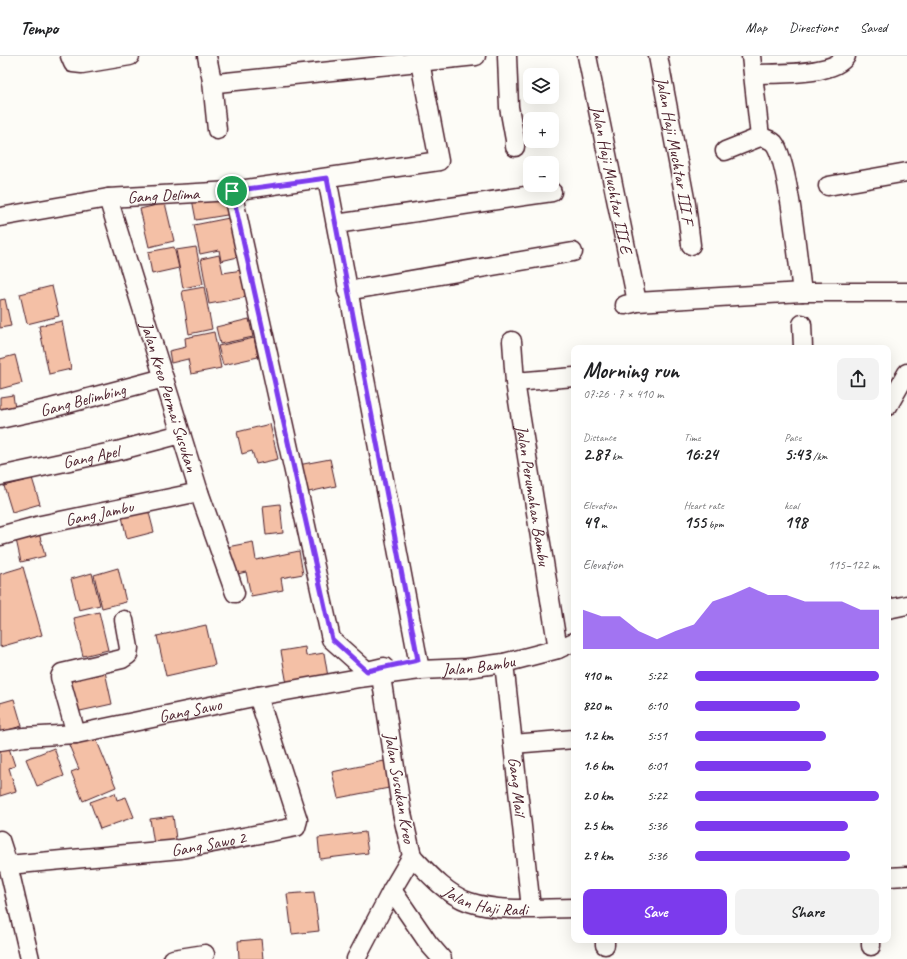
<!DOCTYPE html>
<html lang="en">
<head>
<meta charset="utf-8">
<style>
	body { margin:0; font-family:Caveat,sans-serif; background:#f2f2f2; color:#202124; height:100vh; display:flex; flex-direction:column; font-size:15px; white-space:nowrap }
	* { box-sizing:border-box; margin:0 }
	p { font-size:13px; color:#757577 }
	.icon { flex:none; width:22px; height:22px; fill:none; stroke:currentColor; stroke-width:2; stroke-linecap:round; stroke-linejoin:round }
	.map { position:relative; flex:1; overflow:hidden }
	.panel { position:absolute; left:571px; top:289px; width:320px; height:598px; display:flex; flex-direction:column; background:#fff; border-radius:8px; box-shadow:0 4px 16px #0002 }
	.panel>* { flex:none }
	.fabs { position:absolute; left:523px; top:12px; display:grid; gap:8px }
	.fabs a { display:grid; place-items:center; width:36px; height:36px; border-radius:8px; background:#fff; box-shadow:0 4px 16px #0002; font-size:20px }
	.pin { position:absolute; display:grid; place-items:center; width:34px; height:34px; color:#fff; margin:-17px; border:2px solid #fff; border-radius:50%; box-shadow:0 1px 4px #0007 }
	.round { display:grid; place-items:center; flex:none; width:42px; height:42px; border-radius:8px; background:#f2f2f2 }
	.overview { display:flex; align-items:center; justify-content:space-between; height:68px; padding:0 12px }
	h1 { font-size:22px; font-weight:700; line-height:30px }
	.stats { display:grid; grid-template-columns:repeat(3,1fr); gap:6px; height:68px; padding:4px 12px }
	.stats div { display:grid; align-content:center }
	.stats b { font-size:17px; font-weight:700 }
	.stats small { font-size:11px; font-weight:400 }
	.stats p { font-size:11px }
	.chart { height:112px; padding:8px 12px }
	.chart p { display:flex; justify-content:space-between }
	.chart svg { width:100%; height:72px; margin-top:4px; fill:#7c3aed; opacity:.7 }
	.cta { display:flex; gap:8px; margin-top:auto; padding:8px 12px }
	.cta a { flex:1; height:46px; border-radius:8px; background:#7c3aed; color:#fff; font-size:16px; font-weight:700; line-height:46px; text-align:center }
	.cta a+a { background:#f2f2f2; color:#202124 }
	ul { padding:0 12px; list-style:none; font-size:13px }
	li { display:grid; grid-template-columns:64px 48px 1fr; align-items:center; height:30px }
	li i { height:10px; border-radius:5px; background:#7c3aed }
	header { display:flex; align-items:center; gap:24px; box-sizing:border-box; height:56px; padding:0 20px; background:#fff; border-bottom:1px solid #e0e0e0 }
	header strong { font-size:19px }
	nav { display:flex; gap:22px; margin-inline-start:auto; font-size:14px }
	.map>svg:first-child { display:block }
</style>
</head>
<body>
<header>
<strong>Tempo</strong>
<nav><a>Map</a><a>Directions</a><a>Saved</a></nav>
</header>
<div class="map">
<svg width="907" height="903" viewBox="0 0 907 903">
	<rect width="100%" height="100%" fill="#fdfcf7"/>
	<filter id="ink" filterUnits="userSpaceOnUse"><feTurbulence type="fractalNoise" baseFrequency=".025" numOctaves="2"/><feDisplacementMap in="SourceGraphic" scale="8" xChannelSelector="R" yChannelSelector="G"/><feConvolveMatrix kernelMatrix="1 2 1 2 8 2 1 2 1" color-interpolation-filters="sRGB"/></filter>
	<g filter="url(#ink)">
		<path fill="#f4c0a6" stroke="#4a1f2b" d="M229,136l4,22 -37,6 -4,-21z
			M165,147l9,38 -25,6 -9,-38z
			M234,161l8,39 -21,5 -2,-11 -19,4 -6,-29z
			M174,191l5,21 -27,6 -4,-22z
			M196,191l7,37 -20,4 -7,-38z
			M219,199l4,18 19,-3 5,27 -38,7 -8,-45z
			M52,230l7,30 -32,8 -7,-30z
			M204,231l8,42 -23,5 -7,-43z
			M5,243l6,27 -11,2v-28z
			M249,263l4,18 -33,7 -4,-17z
			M62,265l9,48 -22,5 -10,-48z
			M214,276l7,36 -30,6 -3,-15 -17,4 -2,-12 17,-4 -1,-9z
			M254,282l4,19 -35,8 -5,-19z
			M15,299l7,28 -22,6v-30z
			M13,339l3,20 -16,2v-20z
			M270,368l8,35 -22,5 -4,-13 -10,3 -5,-22z
			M330,403l6,27 -32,7 -6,-28z
			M32,422l8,26 -28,8 -8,-26z
			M280,448l3,29 -17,2 -3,-29z
			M147,449l7,27 -27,7 -6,-27z
			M38,473l7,27 -24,6 -6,-27z
			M253,486l3,18 43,-9 4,23 -22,4 2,12 -32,6 -5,-24 -13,3 -6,-28z
			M23,511l19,68 -42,12v-73z
			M118,512l8,34 -24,6 -8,-33z
			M92,517l8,32 -21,5 -8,-31z
			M99,556l9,38 -25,6 -9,-38z
			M206,569l9,40 -49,11 -9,-40z
			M305,591l1,9 18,-3 5,30 -41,7 -7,-39z
			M104,611l8,37 -41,9 -8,-37z
			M14,643l8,27 -22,6v-29z
			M94,678l22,53 -33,14 -12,-29 8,-3 -10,-24z
			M7,686l8,24 -6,2 7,23 -16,5v-51z
			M54,692l10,28 -27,10 -11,-27z
			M389,704l5,27 -56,11 -6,-26z
			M115,737l2,7 9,-3 8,20 -34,12 -10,-27z
			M173,760l4,31 -22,4 -5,-32z
			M365,776l3,21 -48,6 -2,-21z
			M314,836l5,39 -27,3 -5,-40z
			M261,883l2,20h-24l-1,-18z"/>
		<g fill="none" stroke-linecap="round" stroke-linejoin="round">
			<defs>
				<g id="street">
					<path d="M70,0l3,7 9,1 48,-8"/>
					<path d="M207,0l5,25 5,2 259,-27"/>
					<path d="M507,0l2,51 6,33v7"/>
					<path id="s1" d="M587,0l50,246"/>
					<path id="s2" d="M658,0l28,148 5,41"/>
					<path d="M751,0l9,81"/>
					<path d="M754,18c22,-1 80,2 92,-18"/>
					<path d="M212,25l5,49"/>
					<path d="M725,95l35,-14c5,1 10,2 14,6 15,18 24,121 28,149"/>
					<path d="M327,122l93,492"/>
					<path d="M828,130l79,-14"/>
					<path d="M232,135l99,448 36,32 17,-4"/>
					<path id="s3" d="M108,142l91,294 36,101"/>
					<path id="s4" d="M0,161l108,-19 124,-7 207,-30 -19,-99"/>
					<path d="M336,168l216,-32"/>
					<path d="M347,235l226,-39"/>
					<path d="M625,249l12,-3 165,-10h105"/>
					<path d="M802,268l1,24"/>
					<path id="s5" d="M512,285l3,41 43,267"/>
					<path d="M515,326l59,-5"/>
					<path d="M888,350l19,-33"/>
					<path id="s6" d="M0,363l51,-11 113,-30"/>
					<path id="s7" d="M0,420l121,-26 60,-16"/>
					<path id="s8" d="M0,480l41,-11 158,-33"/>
					<path d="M888,553l19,-4"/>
					<path id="s9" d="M504,607l27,245"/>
					<path d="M76,678l-16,-57 2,-4 60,-14 6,-4 1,-7 -5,-28"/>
					<path id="s10" d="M0,685l24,-4 52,-3 182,-38 101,-18 61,-8 47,-2 37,-5 54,-14 16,-7"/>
					<path d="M513,688l61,-5"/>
					<path id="s11" d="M0,784l8,25 173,-16 115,-22 2,-7 -40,-124"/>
					<path id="s12" d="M412,800c16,17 34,38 57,46 33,11 71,6 105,6"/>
					<path d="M8,809l22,94"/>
					<path d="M888,821l19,-1"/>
					<path d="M392,834l37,54 13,15"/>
					<path d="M871,884v6"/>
					<path d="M605,889v-5"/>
					<path d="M173,903l32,-5"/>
					<path d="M356,903l36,-69 20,-34 -10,-43 -21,-137"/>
				</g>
			</defs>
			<use href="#street" stroke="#4a1f2b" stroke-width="21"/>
			<use href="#street" stroke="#fdfcf7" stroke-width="18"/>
		</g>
	</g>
	<g fill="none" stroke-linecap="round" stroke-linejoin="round" filter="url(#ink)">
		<defs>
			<path id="route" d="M327,122l91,482 -51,11 -35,-32 -100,-448z"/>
		</defs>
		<use href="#route" stroke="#fff" stroke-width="8"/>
		<use href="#route" stroke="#7c3aed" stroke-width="5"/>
	</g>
	<g text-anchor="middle" stroke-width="3.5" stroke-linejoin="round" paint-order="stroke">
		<g font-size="17" fill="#4a1f2b" stroke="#fdfcf7">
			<text dy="6" stroke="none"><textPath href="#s2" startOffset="96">Jalan Haji Muchtar III F</textPath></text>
			<text dy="6" stroke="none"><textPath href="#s1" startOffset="126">Jalan Haji Muchtar III E</textPath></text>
			<text dy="6" stroke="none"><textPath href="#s4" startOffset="165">Gang Delima</textPath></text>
			<text dy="6" stroke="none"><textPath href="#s3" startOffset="208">Jalan Kreo Permai Susukan</textPath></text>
			<text dy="6" stroke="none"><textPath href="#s6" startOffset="85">Gang Belimbing</textPath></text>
			<text dy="6" stroke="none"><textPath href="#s7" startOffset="93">Gang Apel</textPath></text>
			<text dy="6" stroke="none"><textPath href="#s5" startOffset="156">Jalan Perumahan Bambu</textPath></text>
			<text dy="6" stroke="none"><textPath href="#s8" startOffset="102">Gang Jambu</textPath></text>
			<text dy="6" stroke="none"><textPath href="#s10" startOffset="485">Jalan Bambu</textPath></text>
			<text dy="6" stroke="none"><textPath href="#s10" startOffset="193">Gang Sawo</textPath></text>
			<text dy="6" stroke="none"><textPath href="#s9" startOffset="124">Gang Mail</textPath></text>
			<text transform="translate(400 732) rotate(80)" y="6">Jalan Susukan Kreo</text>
			<text dy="6" stroke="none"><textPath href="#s11" startOffset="228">Gang Sawo 2</textPath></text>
			<text dy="6" stroke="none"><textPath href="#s12" startOffset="90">Jalan Haji Radi</textPath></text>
		</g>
	</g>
</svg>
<div class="fabs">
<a><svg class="icon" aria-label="layers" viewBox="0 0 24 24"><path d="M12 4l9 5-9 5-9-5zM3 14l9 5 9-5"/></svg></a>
<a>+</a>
<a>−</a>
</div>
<div class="pin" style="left:232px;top:135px;background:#1e9e55"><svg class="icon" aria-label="arrive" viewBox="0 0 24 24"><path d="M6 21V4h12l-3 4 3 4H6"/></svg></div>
<section class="panel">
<div class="overview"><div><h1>Morning run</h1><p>07:26 · 7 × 410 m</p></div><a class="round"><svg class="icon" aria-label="share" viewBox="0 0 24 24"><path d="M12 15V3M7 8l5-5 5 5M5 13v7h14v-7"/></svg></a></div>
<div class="stats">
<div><p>Distance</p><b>2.87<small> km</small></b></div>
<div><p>Time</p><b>16:24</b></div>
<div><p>Pace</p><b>5:43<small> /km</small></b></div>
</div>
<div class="stats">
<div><p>Elevation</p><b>49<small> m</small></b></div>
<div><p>Heart rate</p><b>155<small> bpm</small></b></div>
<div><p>kcal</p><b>198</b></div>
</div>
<div class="chart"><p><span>Elevation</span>115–122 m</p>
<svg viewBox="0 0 160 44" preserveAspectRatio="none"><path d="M0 44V20L10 24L20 24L30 33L40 38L50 33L60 29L70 15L80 11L90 6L100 11L110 11L120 15L130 15L140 15L150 20L160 20V44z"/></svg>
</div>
<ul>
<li><b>410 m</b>5:22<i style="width:100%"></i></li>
<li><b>820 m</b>6:10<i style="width:57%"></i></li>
<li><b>1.2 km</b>5:51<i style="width:71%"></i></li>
<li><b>1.6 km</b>6:01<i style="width:63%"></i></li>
<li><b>2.0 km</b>5:22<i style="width:100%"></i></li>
<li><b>2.5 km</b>5:36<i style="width:83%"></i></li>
<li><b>2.9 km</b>5:36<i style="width:84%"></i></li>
</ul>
<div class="cta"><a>Save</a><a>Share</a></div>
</section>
</div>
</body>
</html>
